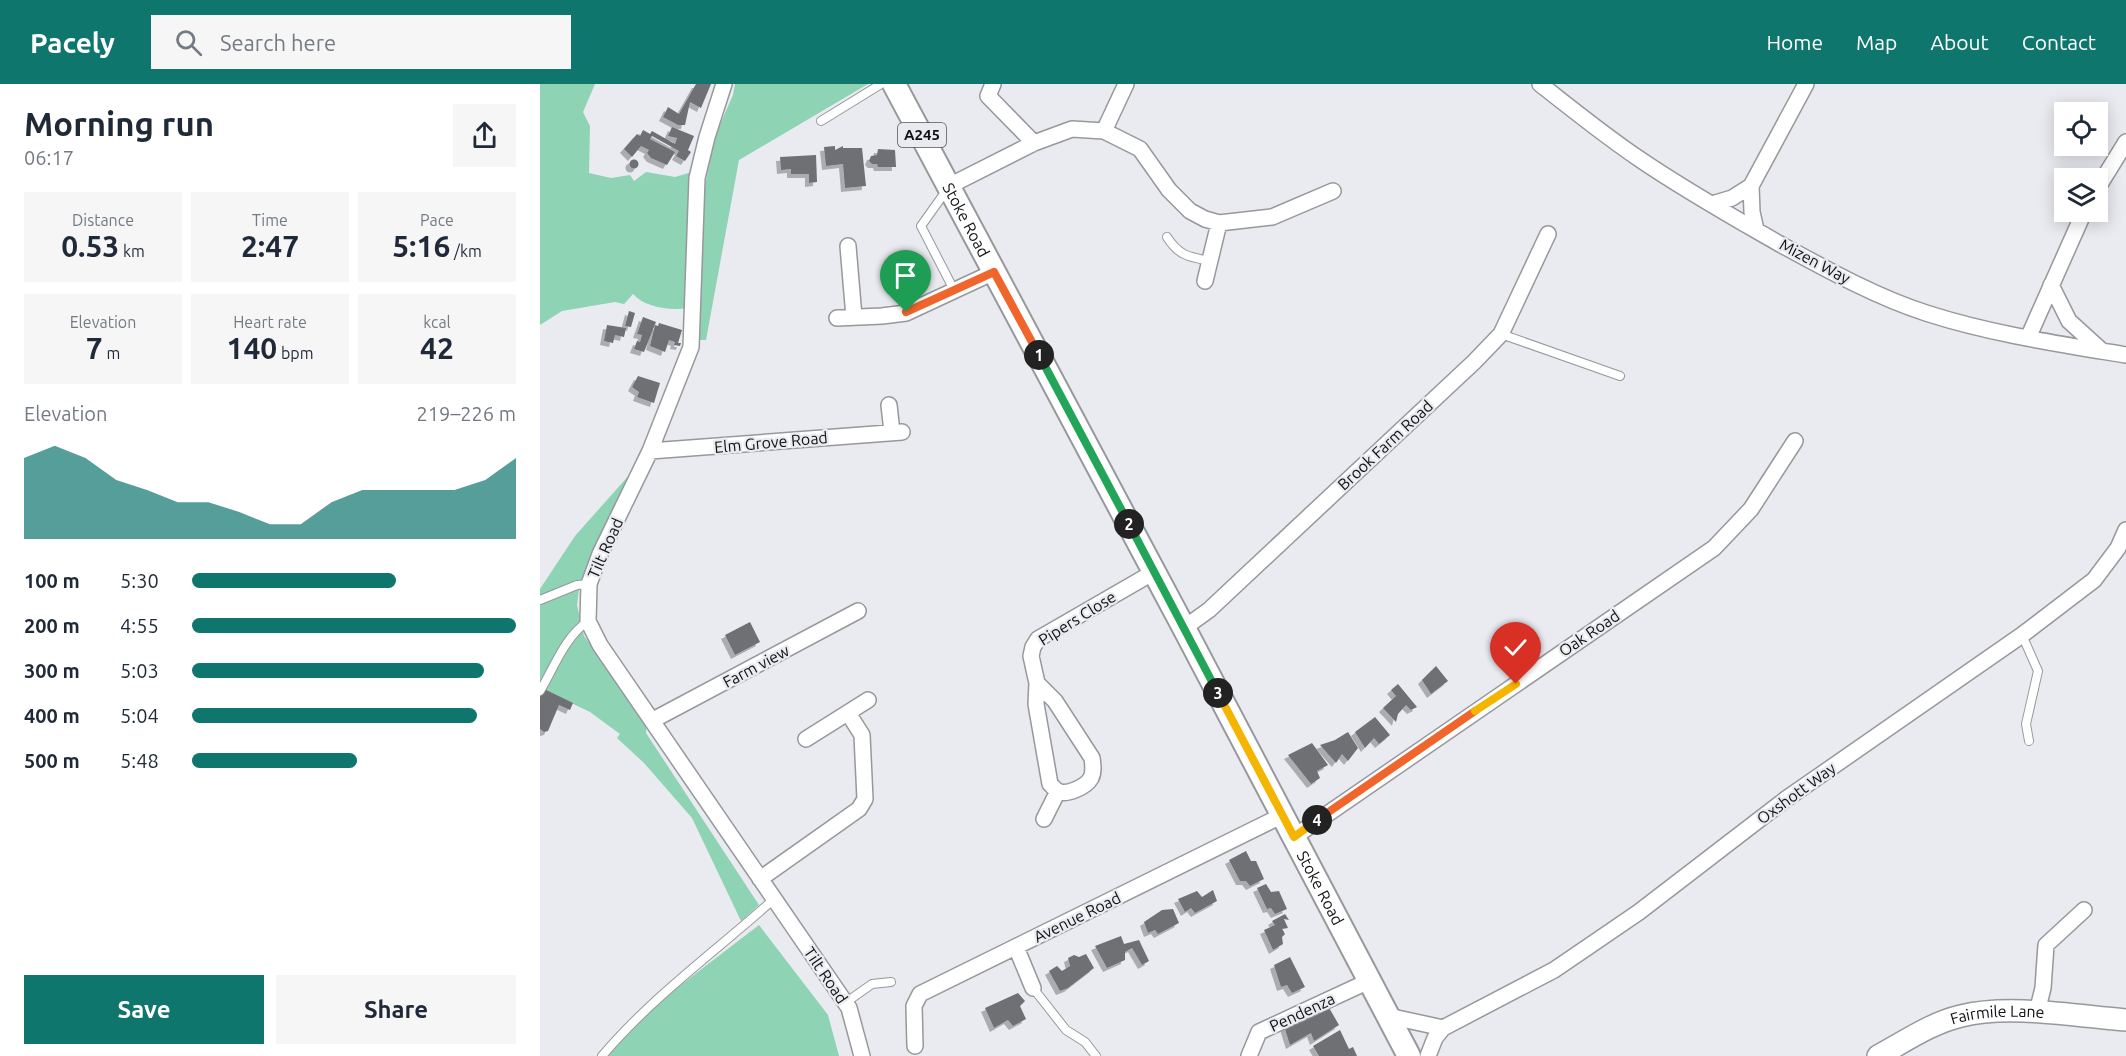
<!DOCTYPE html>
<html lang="en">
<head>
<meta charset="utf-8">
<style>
	body { margin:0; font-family:Ubuntu,sans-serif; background:#f6f6f7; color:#1f2937; height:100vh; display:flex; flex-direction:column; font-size:22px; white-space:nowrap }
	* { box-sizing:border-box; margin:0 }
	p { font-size:20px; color:#747a83 }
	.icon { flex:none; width:33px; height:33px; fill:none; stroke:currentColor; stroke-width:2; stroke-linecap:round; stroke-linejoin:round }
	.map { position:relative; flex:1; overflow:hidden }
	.side { display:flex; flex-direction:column; background:#fff; width:540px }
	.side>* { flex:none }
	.buttons { position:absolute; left:1514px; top:18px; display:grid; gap:12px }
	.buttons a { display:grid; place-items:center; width:54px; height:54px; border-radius:0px; background:#fff; box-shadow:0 3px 15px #0003; font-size:30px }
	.pin { position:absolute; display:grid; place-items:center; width:51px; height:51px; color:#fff; margin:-62px -26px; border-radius:50% 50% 50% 0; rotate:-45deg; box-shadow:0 0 6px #0007 }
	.pin .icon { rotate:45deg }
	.km { position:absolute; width:30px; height:30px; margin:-15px; border-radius:50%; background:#222; color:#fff; font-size:16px; line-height:30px; text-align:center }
	.round { display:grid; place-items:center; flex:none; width:63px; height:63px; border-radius:0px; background:#f6f6f7 }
	.headline { display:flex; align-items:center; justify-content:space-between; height:102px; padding:0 24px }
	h1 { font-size:33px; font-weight:700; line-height:45px }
	.figures { display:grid; grid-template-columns:repeat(3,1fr); gap:9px; height:102px; padding:6px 24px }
	.figures div { display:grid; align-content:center; border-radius:0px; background:#f6f6f7; text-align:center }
	.figures b { font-size:30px; font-weight:700 }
	.figures small { font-size:16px; font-weight:400 }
	.figures p { font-size:16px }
	.chart { height:168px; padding:12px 24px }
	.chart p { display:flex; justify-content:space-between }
	.chart svg { width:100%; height:108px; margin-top:6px; fill:#0f766e; opacity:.7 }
	.primary-button { display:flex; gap:12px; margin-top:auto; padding:12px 24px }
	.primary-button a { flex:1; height:69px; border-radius:0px; background:#0f766e; color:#fff; font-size:24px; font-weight:700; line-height:69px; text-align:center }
	.primary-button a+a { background:#f6f6f7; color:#1f2937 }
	ul { padding:0 24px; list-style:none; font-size:20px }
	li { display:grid; grid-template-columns:96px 72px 1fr; align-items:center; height:45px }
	li i { height:15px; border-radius:8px; background:#0f766e }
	header { display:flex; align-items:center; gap:36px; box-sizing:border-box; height:84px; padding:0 30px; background:#0f766e; color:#fff }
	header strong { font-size:28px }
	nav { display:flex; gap:33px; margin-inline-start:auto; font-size:21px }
	.search { width:420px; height:54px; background:#f6f6f7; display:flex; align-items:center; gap:15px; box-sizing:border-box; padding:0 21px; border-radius:0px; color:#747a83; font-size:22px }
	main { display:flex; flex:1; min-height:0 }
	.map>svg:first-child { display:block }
</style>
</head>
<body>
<header>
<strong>Pacely</strong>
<div class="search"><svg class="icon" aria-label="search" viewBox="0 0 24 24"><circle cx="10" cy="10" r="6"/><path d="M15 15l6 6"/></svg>Search here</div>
<nav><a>Home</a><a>Map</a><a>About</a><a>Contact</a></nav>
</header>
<main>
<section class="side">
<div class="headline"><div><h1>Morning run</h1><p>06:17</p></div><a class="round"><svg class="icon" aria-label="share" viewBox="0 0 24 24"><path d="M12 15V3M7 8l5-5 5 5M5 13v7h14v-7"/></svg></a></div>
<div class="figures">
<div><p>Distance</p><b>0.53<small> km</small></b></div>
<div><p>Time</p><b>2:47</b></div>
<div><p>Pace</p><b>5:16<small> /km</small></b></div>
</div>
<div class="figures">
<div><p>Elevation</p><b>7<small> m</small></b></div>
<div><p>Heart rate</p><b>140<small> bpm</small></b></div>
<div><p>kcal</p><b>42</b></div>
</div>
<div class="chart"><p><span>Elevation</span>219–226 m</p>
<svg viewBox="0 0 160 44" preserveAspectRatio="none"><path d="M0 44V11L10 6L20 11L30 20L40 24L50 29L60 29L70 33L80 38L90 38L100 29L110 24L120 24L130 24L140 24L150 20L160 11V44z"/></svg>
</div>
<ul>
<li><b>100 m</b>5:30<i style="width:63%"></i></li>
<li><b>200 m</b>4:55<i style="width:100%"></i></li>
<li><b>300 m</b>5:03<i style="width:90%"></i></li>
<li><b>400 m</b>5:04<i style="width:88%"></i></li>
<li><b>500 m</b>5:48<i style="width:51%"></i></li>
</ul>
<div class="primary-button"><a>Save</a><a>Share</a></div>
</section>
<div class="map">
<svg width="1586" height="972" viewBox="0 0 1586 972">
	<defs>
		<filter id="shadow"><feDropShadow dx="-4" dy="4" stdDeviation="0" flood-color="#0004"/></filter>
	</defs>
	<rect width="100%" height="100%" fill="#e9ebf0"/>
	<path fill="#8ed3b3" d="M0,0h55l-12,28 7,14 -1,47 22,5 19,-3 4,6 12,-9 29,5 17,-5 -5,136c-17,3 -43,-1 -54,-14l-9,10 -9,-2 -53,9 -22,14z
		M195,0h133l-129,76 -33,180h-9l6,-144 7,-35 8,-32 15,-34z
		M91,389l-51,109 -3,23 7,31 63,85 -1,12 113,172 -18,16 -49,-103 -48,-55 -27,-25 3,-4 -30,-22 -50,-24v-99l35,-53z
		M219,841l69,90 11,41h-242l54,-57 5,5z"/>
	<path fill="#6e6f73" filter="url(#shadow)" d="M156,0h15l-10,24 -11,-6 -5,23h-7l-15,-8 5,-10 11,7z
		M132,43l22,9 -6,14 3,2 -6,9 -9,-5 3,-5 -27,-15 -2,3 25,13 -8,13 -16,-7 -4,-5 2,-3 -8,-4 -9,11 -8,-8 13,-15 3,2 3,-6 7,4 2,-3 23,13 2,-6 -9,-2z
		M295,62v4l8,-4v2h19l4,38 -21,2 -2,-24 -17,2 -2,-19z
		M338,65l17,1 1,17h-18l-1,-3h-5l-3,-3 2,-5 6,-1z
		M276,71l1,27 -8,1v-9h-18v-5l-10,1 -1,-13z
		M89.5 80a4.5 4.5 0 1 1 9 0a4.5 4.5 0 1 1-9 0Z
		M89,227l6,2 -4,14 -6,-1z
		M103,233l13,5 -12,30 -10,-3 3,-8 3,1 2,-7 -5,-1z
		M119,239l23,7 -4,13h3l-1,3 -6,-1 1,-3 -6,-2 -4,12 -15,-6 5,-21 3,1z
		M67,241l19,3 -2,9 -9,-2 -2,8 -9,-2z
		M98,292l22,7 -6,20 -17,-6 2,-5 -7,-5z
		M210,538l10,20 -25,13 -10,-20z
		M896,582l12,15 -17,13 -9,-14z
		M858,600l19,23 -6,3 -5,-5 -8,9 -2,8 -13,-14 13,-12 -5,-6z
		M4,605l29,14 -3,7 -11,-5 -11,26 -4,1 -4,-3v-32z
		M835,633l15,18 -11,9 -5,-6 -9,10 -10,-16z
		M808,648l10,16 -10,13 -6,-7 -6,9 -16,-18 15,-5z
		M772,659l16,22 -11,6 3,7 -9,6 -23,-29z
		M706,767l5,10h5l8,18 -14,7 -4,-5h-6l-11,-21z
		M726,800l5,8 8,-1 8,18 -12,5 -4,-6 -4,1 -10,-21z
		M673,806l4,11 -22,12 -4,-5 -6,4 -7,-13 19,-8 5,6z
		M633,825l6,14 -21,11 -3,-4 -7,3 -4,-11 18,-12z
		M745,830l4,6 -5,-1 4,9 -6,1 3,5 -3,3 1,7 -10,6 -9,-20 11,-5 -3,-4z
		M581,852l3,8 15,-4 10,21 -7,4 -10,-17 -7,4v8l-18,8 -12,-22z
		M546,870l8,14 -26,20 -8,3 -11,-20 8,-5 5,5 8,-5 -2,-8 6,-3 5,2z
		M750,873l15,30 -13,6 -5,-8 -6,2 -7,-22z
		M478,909l7,8 -5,5 6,13 -13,7 -5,-6 -14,8 -9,-20z
		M788,922l11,19 -25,16 -3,-8 -21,12 -6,-19z
		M800,946l9,19 4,-2 4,9h-38l-6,-10z"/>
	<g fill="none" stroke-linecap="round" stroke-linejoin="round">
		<defs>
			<path id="lane" d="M281,37l60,-37
				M406,107l-25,35 33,64
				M627,153c12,19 22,20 43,24
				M961,250l119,42
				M0,516l37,-15 12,-1
				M1482,551l16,36 -12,53 3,17
				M0,607c15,-25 24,-53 48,-70
				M493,904l33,42 19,12 11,14
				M305,919l27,-19 19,-2
				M62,972c51,-60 114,-105 172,-157"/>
			<path id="street" d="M184,0l-17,53 -10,41 -6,169 -41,104 -50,103 -11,30 -1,37 12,24 249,363 13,48
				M453,0l-5,12 46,47
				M1000,0c32,25 64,51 98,74 45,31 93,58 140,85 46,25 98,54 148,70 65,21 133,31 200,42
				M564,47l22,-47
				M409,102l85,-43 38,-14 32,2 36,18 29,41 21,21 15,8 14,4 53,-6 61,-26
				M1211,102l1,26 4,18
				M1557,105l29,-47
				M1172,120l20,-6 19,-12 55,-102
				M308,162l6,71
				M665,197l14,-58
				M1511,201l18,36 33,30
				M297,234l45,-2 24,-3 88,-41
				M1488,254l56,-126
				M349,321l3,27
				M110,367l252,-19
				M644,544l25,-18 265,-248 27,-28 47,-100
				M497,599l18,18 37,57c1,7 2,14 -1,20 -5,9 -25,18 -34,13 -3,-2 -4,-5 -7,-7l-14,-80 1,-21 -6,-27 2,-9 5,-8 116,-67
				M113,636l205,-109
				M266,655l62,-39
				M504,735l14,-28
				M754,753l420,-289 37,-39 44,-68
				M220,795l99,-70 6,-10 -3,-64 -14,-22
				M476,863l17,41
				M1497,928l6,-24 3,-43 38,-35
				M848,932l55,12
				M375,962l-1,-40 6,-12 363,-179
				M709,972l10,-24 110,-51
				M888,972l7,-18 8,-10 111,-58 25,-17 60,-41 147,-113 236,-164 72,-55 24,-32 8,-18"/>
			<g id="secondary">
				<path id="s1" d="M1338,972c26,-14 53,-33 83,-40 48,-12 115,0 165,4"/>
			</g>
			<g id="primary">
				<path id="s2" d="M354,0l290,544 225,428"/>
			</g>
		</defs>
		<use href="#lane" stroke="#97989d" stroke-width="10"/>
		<use href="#street" stroke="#97989d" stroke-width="18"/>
		<use href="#secondary" stroke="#97989d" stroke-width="24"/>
		<use href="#primary" stroke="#97989d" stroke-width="26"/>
		<use href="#lane" stroke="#fff" stroke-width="8"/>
		<use href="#street" stroke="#fff" stroke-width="15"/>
		<use href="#secondary" stroke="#fff" stroke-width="21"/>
		<use href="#primary" stroke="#fff" stroke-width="22"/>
	</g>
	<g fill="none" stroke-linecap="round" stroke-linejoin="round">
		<defs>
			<path id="split-1" d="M366,228l88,-40 45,83"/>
			<path id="split-2" d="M499,271l90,169"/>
			<path id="split-3" d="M589,440l89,169"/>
			<path id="split-4" d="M678,609l76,144 23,-17"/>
			<path id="split-5" d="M777,736l158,-109"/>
			<path id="split-6" d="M935,627l41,-27"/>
		</defs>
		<use href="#split-1" stroke="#fff" stroke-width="12"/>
		<use href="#split-2" stroke="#fff" stroke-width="12"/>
		<use href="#split-3" stroke="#fff" stroke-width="12"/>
		<use href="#split-4" stroke="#fff" stroke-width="12"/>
		<use href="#split-5" stroke="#fff" stroke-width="12"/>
		<use href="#split-6" stroke="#fff" stroke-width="12"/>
		<use href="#split-1" stroke="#f0652b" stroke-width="8"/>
		<use href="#split-2" stroke="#22a559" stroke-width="8"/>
		<use href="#split-3" stroke="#22a559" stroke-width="8"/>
		<use href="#split-4" stroke="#f5b400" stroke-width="8"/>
		<use href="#split-5" stroke="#f0652b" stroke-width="8"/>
		<use href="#split-6" stroke="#f5b400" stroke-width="8"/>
	</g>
	<g text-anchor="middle" stroke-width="4.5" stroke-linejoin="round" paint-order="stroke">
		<rect fill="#e9ebf0" stroke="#515255" stroke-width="1.5" x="358" y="39" width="48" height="24" rx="4.5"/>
		<g font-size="15" font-weight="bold" fill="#101012">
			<text x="382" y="56">A245</text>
		</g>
		<g font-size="16" fill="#101012" stroke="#e9ebf0">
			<text dy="6" stroke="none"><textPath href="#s2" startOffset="154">Stoke Road</textPath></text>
			<text transform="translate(1275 177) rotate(28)" y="6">Mizen Way</text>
			<text transform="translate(231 358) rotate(-5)" y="6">Elm Grove Road</text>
			<text transform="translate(845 361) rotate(-43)" y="6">Brook Farm Road</text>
			<text transform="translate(65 464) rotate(-66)" y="6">Tilt Road</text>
			<text transform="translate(537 534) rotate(-32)" y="6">Pipers Close</text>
			<text transform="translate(1049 549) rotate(-34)" y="6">Oak Road</text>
			<text transform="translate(216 582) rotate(-28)" y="6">Farm view</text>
			<text transform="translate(1256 709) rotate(-36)" y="6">Oxshott Way</text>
			<text dy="6" stroke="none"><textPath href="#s2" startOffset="910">Stoke Road</textPath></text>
			<text transform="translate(537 833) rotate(-26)" y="6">Avenue Road</text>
			<text transform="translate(286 891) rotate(56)" y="6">Tilt Road</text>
			<text transform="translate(762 928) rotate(-25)" y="6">Pendenza</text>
			<text dy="6" stroke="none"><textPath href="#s1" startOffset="129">Fairmile Lane</textPath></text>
		</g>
	</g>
</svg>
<div class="buttons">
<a><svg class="icon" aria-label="locate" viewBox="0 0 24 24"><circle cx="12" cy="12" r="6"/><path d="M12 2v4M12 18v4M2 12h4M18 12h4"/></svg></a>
<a><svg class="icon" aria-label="layers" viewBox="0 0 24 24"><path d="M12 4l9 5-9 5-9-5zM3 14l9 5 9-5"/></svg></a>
</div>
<div class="pin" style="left:366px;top:228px;background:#1e9e55"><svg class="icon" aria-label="arrive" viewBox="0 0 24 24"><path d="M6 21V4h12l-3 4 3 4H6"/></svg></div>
<div class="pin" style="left:976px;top:600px;background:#d93025"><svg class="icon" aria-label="check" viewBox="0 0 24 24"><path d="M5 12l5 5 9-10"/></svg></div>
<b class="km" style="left:499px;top:271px">1</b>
<b class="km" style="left:589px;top:440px">2</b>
<b class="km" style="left:678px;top:609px">3</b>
<b class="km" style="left:777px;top:736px">4</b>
</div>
</main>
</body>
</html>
